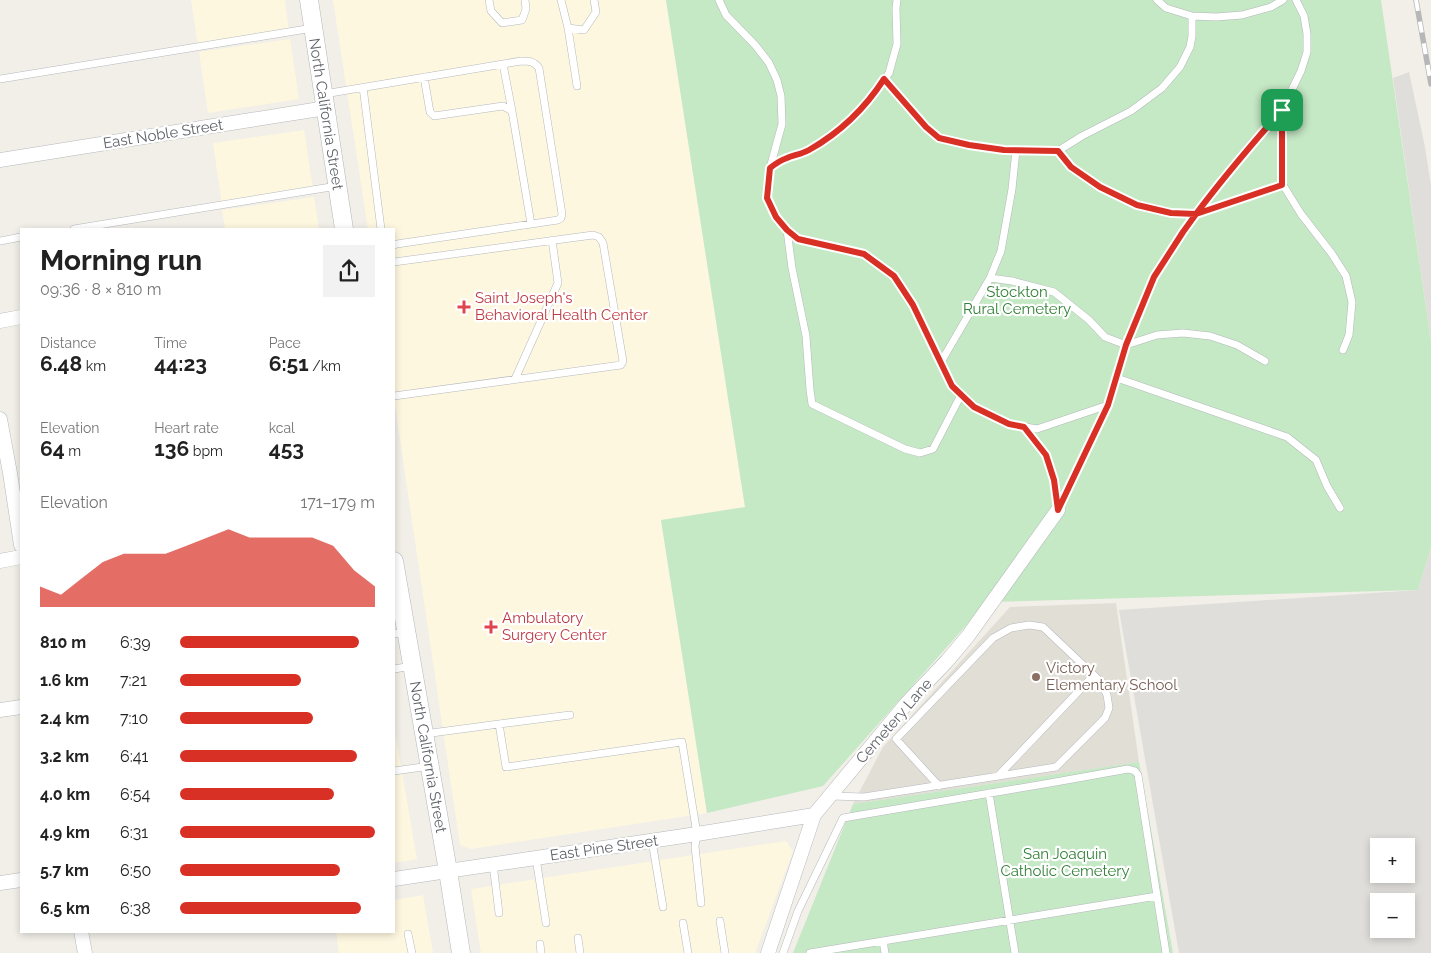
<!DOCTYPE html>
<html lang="en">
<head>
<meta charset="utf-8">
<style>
	body { margin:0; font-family:Raleway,sans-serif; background:#f2f2f2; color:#222; height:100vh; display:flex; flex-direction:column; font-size:19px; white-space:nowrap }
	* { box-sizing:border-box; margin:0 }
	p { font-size:16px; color:#767676 }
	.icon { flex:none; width:28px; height:28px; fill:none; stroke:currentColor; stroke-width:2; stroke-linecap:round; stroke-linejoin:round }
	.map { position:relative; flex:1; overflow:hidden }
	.details { position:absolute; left:20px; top:228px; width:375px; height:705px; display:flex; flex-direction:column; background:#fff; border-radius:0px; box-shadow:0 2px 8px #0003 }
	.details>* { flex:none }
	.fabs { position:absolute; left:1370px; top:838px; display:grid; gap:10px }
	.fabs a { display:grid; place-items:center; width:45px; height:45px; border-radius:0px; background:#fff; box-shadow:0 2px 8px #0003; font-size:25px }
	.pin { position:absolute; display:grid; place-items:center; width:42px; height:42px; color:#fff; margin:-21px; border-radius:10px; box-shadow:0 2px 8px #0006 }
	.round { display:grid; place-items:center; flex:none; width:52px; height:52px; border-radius:0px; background:#f2f2f2 }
	.headline { display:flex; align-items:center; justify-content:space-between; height:85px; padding:0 20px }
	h1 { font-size:28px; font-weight:700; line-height:38px }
	.metrics { display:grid; grid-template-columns:repeat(3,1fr); gap:8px; height:85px; padding:5px 20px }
	.metrics div { display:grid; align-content:center }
	.metrics b { font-size:21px; font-weight:700 }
	.metrics small { font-size:14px; font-weight:400 }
	.metrics p { font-size:14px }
	.chart { height:140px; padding:10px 20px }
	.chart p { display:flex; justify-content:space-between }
	.chart svg { width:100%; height:90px; margin-top:5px; fill:#d93025; opacity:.7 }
	ul { padding:0 20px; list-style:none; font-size:16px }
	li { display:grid; grid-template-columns:80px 60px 1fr; align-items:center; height:38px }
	li i { height:12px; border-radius:6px; background:#d93025 }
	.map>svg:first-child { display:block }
</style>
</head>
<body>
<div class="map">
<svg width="1431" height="953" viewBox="0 0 1431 953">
	<rect width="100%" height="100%" fill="#f1efe8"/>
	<path fill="#fef7e0" d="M191,0h94l4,33 -91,13z
		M333,0h333l79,508 -84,13 46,292 -236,36 -11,-4 -66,-446v-170h-26z
		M290,39l9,60 -91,14 -9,-61z
		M304,130l9,60 -91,14 -9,-61z
		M314,197l5,32h-94l-3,-19z
		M394,727l23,132 -23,4z
		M786,841l7,10 -38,102h-274l-10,-64z
		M423,895l10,58h-94l-3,-22h58v-31z"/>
	<path fill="#e0deda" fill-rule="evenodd" d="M1409,72l16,75 6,38v157l-38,-264z
		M1431,547v406h-252l-60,-343 299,-20zM1379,846h27v28h-27zM1379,901h27v28h-27z"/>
	<path fill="#e1ded6" d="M1116,603l23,159 -286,42 30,-57 127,-140z"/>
	<path fill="#c5e8c5" d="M666,0h715l50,342v205l-13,43 -431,12 -164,184 -116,27 -46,-293 84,-13z
		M1139,762l34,191h-380l60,-149z"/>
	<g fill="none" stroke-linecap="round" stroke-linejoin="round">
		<defs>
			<path id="service" d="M489,0l2,11 11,12 20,-3 4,-11 -1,-9
				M561,0l7,28 16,2 12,-18 -2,-12
				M719,0l7,15 30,31 13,17 8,17 4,16 1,28 -12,44
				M897,0l-1,8 1,36 -8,29 -15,22 -20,23 -22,18 -26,15 -21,7 -15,10 -3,30 9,19 11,13 10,9 67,15 30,22 19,29 39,81 21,21 36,17 28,5 71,-24
				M1157,0l9,8 26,8 24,1 26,-2 29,-8 12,-7
				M568,28l9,58
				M503,64l9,47
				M424,77l6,35 4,4 69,-10 9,5 19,113
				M0,79l313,-51
				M885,79l41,48 13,10 30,8 35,5 54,1 24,-15 49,-25 31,-23 18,-21 10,-20 2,-11v-20
				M363,87l18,142
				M324,94l197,-33c8,0 13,0 18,7l23,146 -1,4 -3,2 -161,24 -3,1
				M1282,110l1,75 18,29 31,40 14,22 6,26 -3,33 -6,15
				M1058,151l13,16 29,20 37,18 34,8 25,1 87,-29
				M74,229l263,-43
				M787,230l5,38 14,68 4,54 2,14 93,45 15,4 13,-4 28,-54
				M0,241l21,-4
				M394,262l199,-27 6,2 4,6 20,118 -2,4 -227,31
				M990,278l22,3 42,11 35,28 16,17 21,8 31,-10 26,-2 27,3 27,9 28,16
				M941,362l49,-84 11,-27 11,-62 4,-39
				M1117,378l170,59 29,23 11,26 13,22
				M515,379l43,-96 -6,-43
				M1024,427l22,28 8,25 4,30
				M1058,510l50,-105 18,-60 28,-68 29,-45 31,-42 36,-45 32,-35 19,-39 6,-19v-18l-3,-18 -8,-16
				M394,634l12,-3
				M394,669l18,-3
				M499,724l71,-9
				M424,734l75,-10 7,43 176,-25 15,92 -2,12 6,57
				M394,771l36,-5
				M998,776l96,-101
				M989,793l26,160
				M831,796l33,1 192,-30 49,-49 4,-10 -2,-13 -6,-13 -58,-55 -14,-2 -18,3 -18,10 -97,101 43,47
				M652,841l11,66
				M536,858l10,65
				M493,864l6,49
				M720,921l5,32
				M683,923l5,30
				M408,934l4,19
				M578,938l2,15
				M883,941l2,12
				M540,944l1,9
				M783,953l15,-42 45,-93 207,-35 78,-14 7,2 3,4 28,178
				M810,953l347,-57"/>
			<path id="minor" d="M0,160l326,-52
				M0,321l21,-4
				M0,419l10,54 11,72
				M0,561l21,-4
				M0,710l21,-3
				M394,879l303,-45 117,-19
				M0,883l21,-3
				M81,931l4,22
				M768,953l46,-138 93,-112 40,-42 21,-25 90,-126"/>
			<path id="tertiary" d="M309,0l35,229
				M394,561l54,310 13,82"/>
		</defs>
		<use href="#service" stroke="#b5b8bc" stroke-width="8"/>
		<use href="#minor" stroke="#b5b8bc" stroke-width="15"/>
		<use href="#tertiary" stroke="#b5b8bc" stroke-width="19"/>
		<use href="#service" stroke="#fff" stroke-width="7"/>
		<use href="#minor" stroke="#fff" stroke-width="14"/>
		<use href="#tertiary" stroke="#fff" stroke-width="18"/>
		<defs>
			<path id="rail" d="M1416,0l15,84"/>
		</defs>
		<use href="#rail" stroke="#b6b7b8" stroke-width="5.5"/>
		<use href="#rail" stroke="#fff" stroke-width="4" stroke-dasharray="11" stroke-linecap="butt"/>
	</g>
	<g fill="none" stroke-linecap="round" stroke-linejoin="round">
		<defs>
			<path id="route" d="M1282,110c-30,34 -59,68 -86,104l-25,-1 -34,-8 -37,-18 -29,-20 -13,-16 -54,-1 -35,-5 -30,-7 -13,-11 -42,-48c-20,31 -43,53 -75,71 -7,4 -15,5 -22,8 -6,2 -12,6 -17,10l-3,30 9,19 11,13 11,9 66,15 30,22 19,29 39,81 22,21 35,17 15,3 22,28 8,25 4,30 50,-105 18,-60 28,-68 29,-45 13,-18 86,-29v-75"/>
		</defs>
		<use href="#route" stroke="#fff" stroke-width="10"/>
		<use href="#route" stroke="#d93025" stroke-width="6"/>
	</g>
	<g fill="#e0444e" stroke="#fff" stroke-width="2">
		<path d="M461.5 299.5h5v5h5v5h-5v5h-5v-5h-5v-5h5z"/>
		<path d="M488.5 619.5h5v5h5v5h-5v5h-5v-5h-5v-5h5z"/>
	</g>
	<circle fill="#8d6e63" stroke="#fff" stroke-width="2" cx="1036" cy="677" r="5"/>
	<g text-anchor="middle" stroke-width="4.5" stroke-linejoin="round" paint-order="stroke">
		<g font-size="15" fill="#5f6368" stroke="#fff">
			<text transform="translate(326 114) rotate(81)" y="5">North California Street</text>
			<text transform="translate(163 134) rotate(-9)" y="5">East Noble Street</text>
			<text transform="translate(894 721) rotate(-49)" y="5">Cemetery Lane</text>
			<text transform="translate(428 757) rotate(80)" y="5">North California Street</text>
			<text transform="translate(604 848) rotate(-8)" y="5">East Pine Street</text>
		</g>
		<g font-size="15" fill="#348238" stroke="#fff">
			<text x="1017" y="297">Stockton<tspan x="1017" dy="17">Rural Cemetery</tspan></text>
			<text x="1065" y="859">San Joaquin<tspan x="1065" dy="17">Catholic Cemetery</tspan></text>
		</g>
		<g font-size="15" fill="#be3a42" stroke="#fff" text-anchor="start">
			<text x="475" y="303">Saint Joseph's<tspan x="475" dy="17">Behavioral Health Center</tspan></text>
			<text x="502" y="623">Ambulatory<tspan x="502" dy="17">Surgery Center</tspan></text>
		</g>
		<g font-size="15" fill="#785e54" stroke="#fff" text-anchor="start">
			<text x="1046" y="673">Victory<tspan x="1046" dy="17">Elementary School</tspan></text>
		</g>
	</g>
</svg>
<div class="fabs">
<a>+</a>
<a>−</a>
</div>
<div class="pin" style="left:1282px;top:110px;background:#1e9e55"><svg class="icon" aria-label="arrive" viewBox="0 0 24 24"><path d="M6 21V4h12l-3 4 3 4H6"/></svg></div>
<section class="details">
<div class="headline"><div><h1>Morning run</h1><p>09:36 · 8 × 810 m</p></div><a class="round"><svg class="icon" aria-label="share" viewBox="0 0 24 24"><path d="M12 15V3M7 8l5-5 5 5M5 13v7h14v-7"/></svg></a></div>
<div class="metrics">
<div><p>Distance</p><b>6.48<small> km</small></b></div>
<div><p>Time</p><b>44:23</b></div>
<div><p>Pace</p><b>6:51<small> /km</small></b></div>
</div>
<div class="metrics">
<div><p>Elevation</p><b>64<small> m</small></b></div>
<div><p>Heart rate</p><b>136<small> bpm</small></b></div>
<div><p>kcal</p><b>453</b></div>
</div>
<div class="chart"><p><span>Elevation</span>171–179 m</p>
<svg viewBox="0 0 160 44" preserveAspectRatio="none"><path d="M0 44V34L10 38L20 30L30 22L40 18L50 18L60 18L70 14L80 10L90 6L100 10L110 10L120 10L130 10L140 14L150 26L160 34V44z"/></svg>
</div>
<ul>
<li><b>810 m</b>6:39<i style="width:92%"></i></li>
<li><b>1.6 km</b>7:21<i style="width:62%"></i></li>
<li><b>2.4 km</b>7:10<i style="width:68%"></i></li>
<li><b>3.2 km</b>6:41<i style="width:91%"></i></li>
<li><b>4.0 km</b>6:54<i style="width:79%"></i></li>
<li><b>4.9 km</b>6:31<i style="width:100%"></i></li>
<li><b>5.7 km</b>6:50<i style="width:82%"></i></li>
<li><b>6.5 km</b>6:38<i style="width:93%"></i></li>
</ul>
</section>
</div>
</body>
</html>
